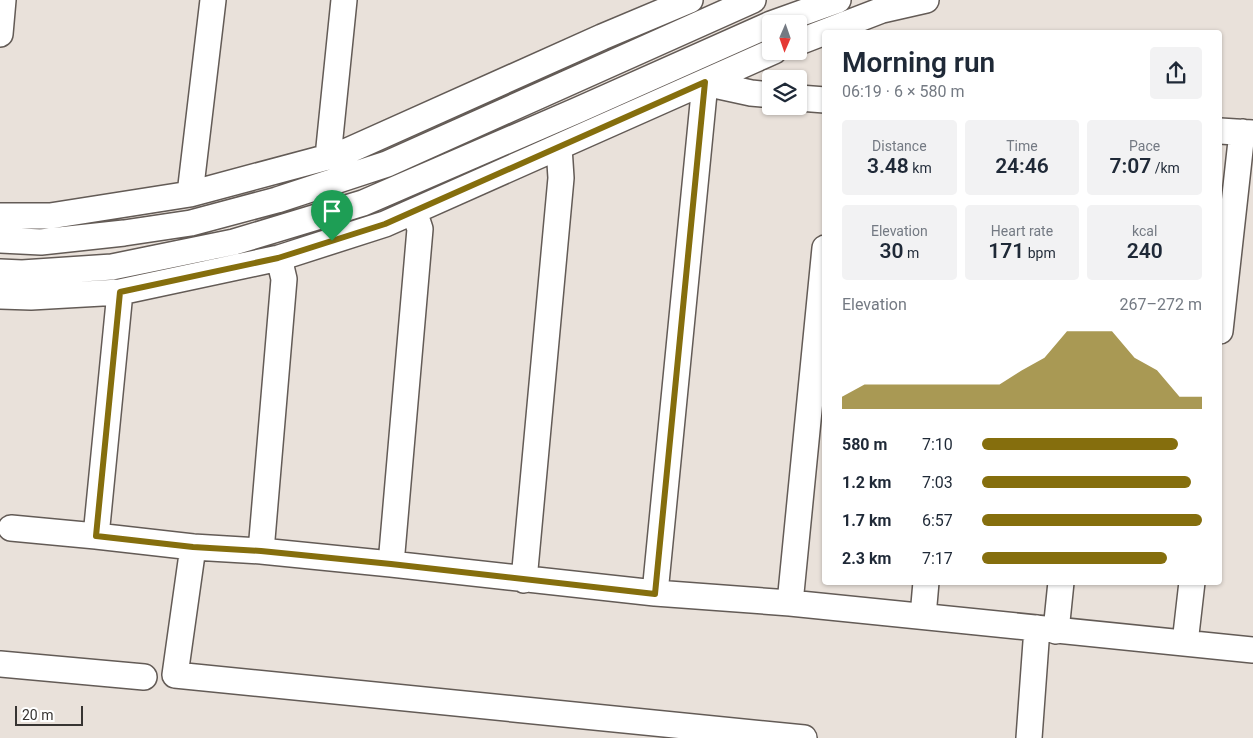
<!DOCTYPE html>
<html lang="en">
<head>
<meta charset="utf-8">
<style>
	body { margin:0; font-family:Roboto,sans-serif; background:#f2f2f3; color:#1f2937; height:100vh; display:flex; flex-direction:column; font-size:19px; white-space:nowrap }
	* { box-sizing:border-box; margin:0 }
	p { font-size:16px; color:#747a83 }
	.icon { flex:none; width:28px; height:28px; fill:none; stroke:currentColor; stroke-width:2; stroke-linecap:round; stroke-linejoin:round }
	.map { position:relative; flex:1; overflow:hidden }
	.panel { position:absolute; left:822px; top:30px; width:400px; height:555px; display:flex; flex-direction:column; background:#fff; border-radius:5px; box-shadow:0 1px 4px #0004 }
	.panel>* { flex:none }
	.needle { width:32px; rotate:182deg }
	.fabs { position:absolute; left:762px; top:15px; display:grid; gap:10px }
	.fabs a { display:grid; place-items:center; width:45px; height:45px; border-radius:5px; background:#fff; box-shadow:0 1px 4px #0004; font-size:25px }
	.scale { position:absolute; left:15px; bottom:12px; width:68px; box-sizing:border-box; padding-left:5px; border:2px solid #373432; border-top:0; font-size:14px; line-height:18px; white-space:nowrap; color:#373432; -webkit-text-stroke:4px #fff; paint-order:stroke }
	.pin { position:absolute; display:grid; place-items:center; width:42px; height:42px; color:#fff; margin:-51px -21px; border-radius:50% 50% 50% 0; rotate:-45deg; box-shadow:0 0 5px #0007 }
	.pin .icon { rotate:45deg }
	.round { display:grid; place-items:center; flex:none; width:52px; height:52px; border-radius:5px; background:#f2f2f3 }
	.headline { display:flex; align-items:center; justify-content:space-between; height:85px; padding:0 20px }
	h1 { font-size:28px; font-weight:600; line-height:38px }
	.metrics { display:grid; grid-template-columns:repeat(3,1fr); gap:8px; height:85px; padding:5px 20px }
	.metrics div { display:grid; align-content:center; border-radius:5px; background:#f2f2f3; text-align:center }
	.metrics b { font-size:21px; font-weight:600 }
	.metrics small { font-size:14px; font-weight:400 }
	.metrics p { font-size:14px }
	.chart { height:140px; padding:10px 20px }
	.chart p { display:flex; justify-content:space-between }
	.chart svg { width:100%; height:90px; margin-top:5px; fill:#856e0d; opacity:.7 }
	ul { padding:0 20px; list-style:none; font-size:16px }
	li { display:grid; grid-template-columns:80px 60px 1fr; align-items:center; height:38px }
	li i { height:12px; border-radius:6px; background:#856e0d }
	.map>svg:first-child { display:block }
</style>
</head>
<body>
<div class="map">
<svg width="1253" height="738" viewBox="0 0 1253 738">
	<rect width="100%" height="100%" fill="#e9e1da"/>
	<g fill="none" stroke-linecap="round" stroke-linejoin="round">
		<defs>
			<path id="minor" d="M771,24l67,-24
				M0,34l3,-34
				M799,42l83,-32 44,-10
				M799,98l26,2
				M1220,131l33,2
				M328,157l16,-157
				M190,194l23,-194
				M0,216h50l140,-22 153,-41 259,-116 88,-37
				M0,240l41,2 83,-9 67,-10 86,-23 110,-36 366,-164
				M0,272l22,1 90,-6 122,-25 129,-39 215,-93 193,-86
				M0,296l31,1 89,-5 159,-34 106,-34 389,-173
				M1220,331l22,-199
				M11,528l85,8 24,-244
				M96,536l97,11 68,4 130,13 264,29 135,10 463,47
				M193,547l-18,128 629,63
				M261,551l23,-272 -5,-21
				M391,564l29,-335 -6,-18
				M524,580l37,-402 -2,-31
				M655,593l50,-510 46,10 20,2
				M790,603l35,-355
				M923,616l3,-34
				M1056,631l5,-49
				M1185,643l7,-61
				M0,664l144,13
				M1029,738l8,-110"/>
		</defs>
		<use href="#minor" stroke="#635b56" stroke-width="28"/>
		<use href="#minor" stroke="#fff" stroke-width="25"/>
	</g>
	<g fill="none" stroke-linecap="round" stroke-linejoin="round">
		<defs>
			<path id="route" d="M705,82l-50,512 -264,-30 -130,-13 -68,-4 -97,-11 24,-244 158,-34 107,-34z"/>
		</defs>
		<use href="#route" stroke="#fff" stroke-width="10"/>
		<use href="#route" stroke="#856e0d" stroke-width="6"/>
	</g>
</svg>
<div class="fabs">
<a><svg class="needle" viewBox="-14 -14 28 28"><path d="M0-13l5 13h-10z" fill="#e53935"/><path d="M0 13l5-13h-10z" fill="#747a83"/></svg></a>
<a><svg class="icon" aria-label="layers" viewBox="0 0 24 24"><path d="M12 4l9 5-9 5-9-5zM3 14l9 5 9-5"/></svg></a>
</div>
<div class="scale">20 m</div>
<div class="pin" style="left:332px;top:241px;background:#1e9e55"><svg class="icon" aria-label="arrive" viewBox="0 0 24 24"><path d="M6 21V4h12l-3 4 3 4H6"/></svg></div>
<section class="panel">
<div class="headline"><div><h1>Morning run</h1><p>06:19 · 6 × 580 m</p></div><a class="round"><svg class="icon" aria-label="share" viewBox="0 0 24 24"><path d="M12 15V3M7 8l5-5 5 5M5 13v7h14v-7"/></svg></a></div>
<div class="metrics">
<div><p>Distance</p><b>3.48<small> km</small></b></div>
<div><p>Time</p><b>24:46</b></div>
<div><p>Pace</p><b>7:07<small> /km</small></b></div>
</div>
<div class="metrics">
<div><p>Elevation</p><b>30<small> m</small></b></div>
<div><p>Heart rate</p><b>171<small> bpm</small></b></div>
<div><p>kcal</p><b>240</b></div>
</div>
<div class="chart"><p><span>Elevation</span>267–272 m</p>
<svg viewBox="0 0 160 44" preserveAspectRatio="none"><path d="M0 44V38L10 32L20 32L30 32L40 32L50 32L60 32L70 32L80 25L90 19L100 6L110 6L120 6L130 19L140 25L150 38L160 38V44z"/></svg>
</div>
<ul>
<li><b>580 m</b>7:10<i style="width:89%"></i></li>
<li><b>1.2 km</b>7:03<i style="width:95%"></i></li>
<li><b>1.7 km</b>6:57<i style="width:100%"></i></li>
<li><b>2.3 km</b>7:17<i style="width:84%"></i></li>
</ul>
</section>
</div>
</body>
</html>
